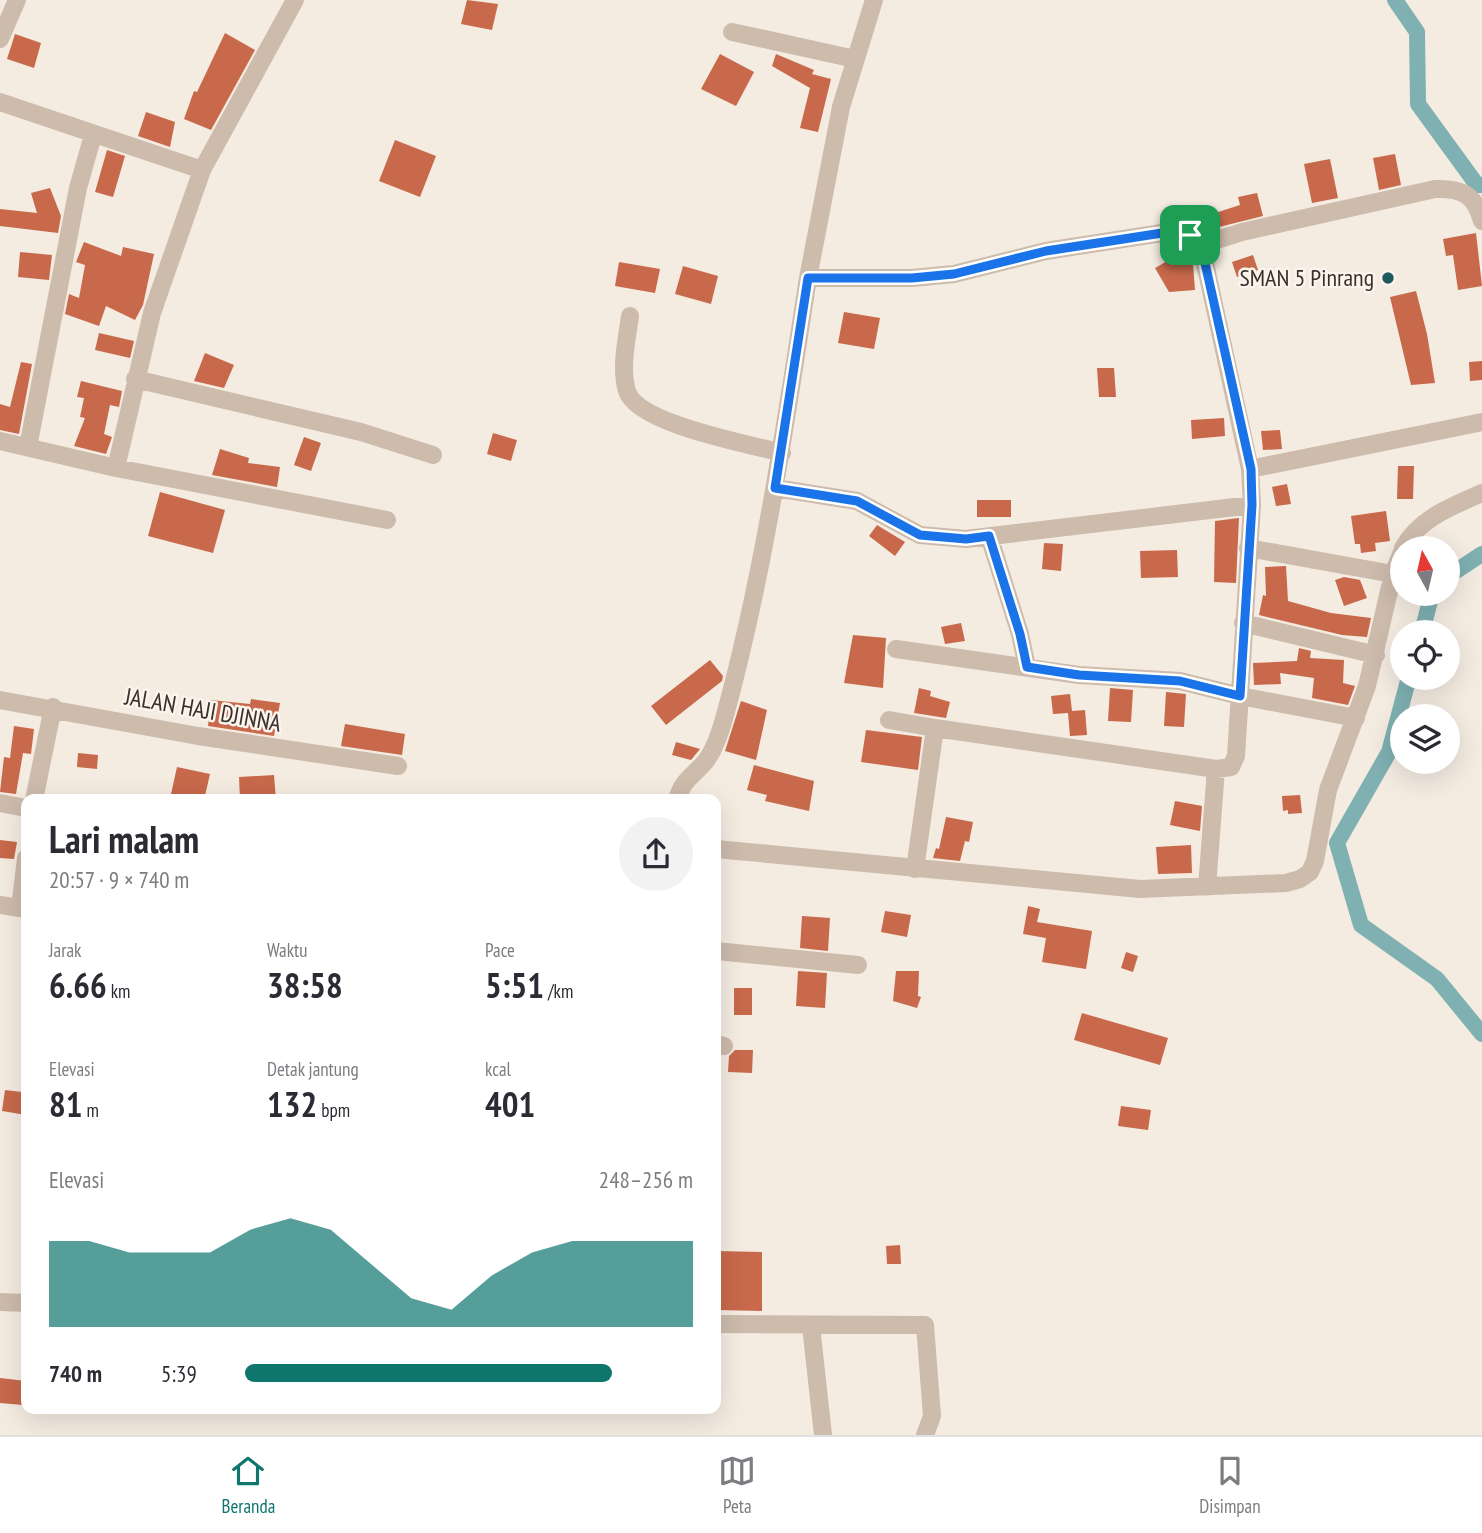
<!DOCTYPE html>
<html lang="id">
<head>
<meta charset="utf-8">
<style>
	body { margin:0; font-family:"PT Sans Narrow",sans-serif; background:#f2f2f3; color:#2b2b33; height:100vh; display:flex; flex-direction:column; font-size:26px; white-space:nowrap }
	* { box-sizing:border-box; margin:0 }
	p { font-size:23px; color:#7c7c81 }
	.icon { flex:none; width:38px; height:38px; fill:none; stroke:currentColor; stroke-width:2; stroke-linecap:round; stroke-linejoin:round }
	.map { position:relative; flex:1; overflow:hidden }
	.side { position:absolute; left:21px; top:794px; width:700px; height:620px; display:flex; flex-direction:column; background:#fff; border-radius:14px; box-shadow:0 7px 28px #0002 }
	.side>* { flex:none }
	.needle { width:46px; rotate:352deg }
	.fabs { position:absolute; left:1390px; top:536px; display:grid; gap:14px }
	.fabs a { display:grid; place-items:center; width:70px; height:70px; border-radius:50%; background:#fff; box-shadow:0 7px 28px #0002; font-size:35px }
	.pin { position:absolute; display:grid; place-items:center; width:60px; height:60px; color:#fff; margin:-30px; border-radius:14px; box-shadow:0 4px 10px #0006 }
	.round { display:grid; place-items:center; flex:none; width:74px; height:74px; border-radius:37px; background:#f2f2f3 }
	.overview { display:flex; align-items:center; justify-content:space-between; height:119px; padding:0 28px }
	h1 { font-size:38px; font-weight:700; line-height:52px }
	.stats { display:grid; grid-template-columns:repeat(3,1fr); gap:10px; height:119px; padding:7px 28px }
	.stats div { display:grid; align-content:center }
	.stats b { font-size:35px; font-weight:700 }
	.stats small { font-size:19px; font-weight:400 }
	.stats p { font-size:19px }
	.chart { height:196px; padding:14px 28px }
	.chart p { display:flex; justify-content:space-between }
	.chart svg { width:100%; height:126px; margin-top:7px; fill:#0f766e; opacity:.7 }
	ul { padding:0 28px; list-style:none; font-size:23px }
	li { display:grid; grid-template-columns:112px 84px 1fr; align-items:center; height:52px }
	li i { height:18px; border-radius:9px; background:#0f766e }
	.tabs { display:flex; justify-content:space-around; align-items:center; height:98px; border-top:2px solid #e1e1e2; background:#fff; font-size:19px; color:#7c7c81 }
	.tabs a { display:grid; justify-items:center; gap:4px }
	.tabs .selected { color:#0f766e }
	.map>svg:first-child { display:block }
</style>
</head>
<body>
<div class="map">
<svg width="1482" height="1435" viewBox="0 0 1482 1435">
	<rect width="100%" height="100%" fill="#f4ebe1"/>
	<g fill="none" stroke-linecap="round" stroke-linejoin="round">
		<path stroke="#7fb0b2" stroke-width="16" d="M1395,0l22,32 1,72 59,81h5
			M1447,577l35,-23
			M1422,632l10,-39
			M1409,677l-20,75 -52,91 24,82 76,54 45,55"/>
	</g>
	<path fill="#c8694b" d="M467,0l31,4 -6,26 -31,-6z
		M225,33l30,17 -44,80 -27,-11 10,-28 3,1z
		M15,34l26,9 -7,25 -27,-9z
		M720,54l34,18 -18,34 -35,-17z
		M776,54l38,16 -2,4 19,5 -13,53 -18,-4 10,-40 -38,-22z
		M146,112l29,10 -5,25 -32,-11z
		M395,140l41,16 -16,41 -41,-16z
		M107,150l18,6 -12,41 -18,-5z
		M1395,154l6,31 -22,5 -6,-32z
		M1330,159l8,39 -26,5 -8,-39z
		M50,188l11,28 -3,17 -58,-7v-17l37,4 -6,-20z
		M1257,193l6,23 -44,11 -4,-14 25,-8 -2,-8z
		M1476,233l6,53 -24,4 -5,-35 -7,1 -3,-17z
		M84,242l37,14 2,-9 31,7 -11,51 -8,15 -29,-14 -7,20 -34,-12 4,-20 10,4 6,-33 -9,-3z
		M20,252l32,3 -3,25 -31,-3z
		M1253,255l5,15 -21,7 -5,-15z
		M1169,260l3,5 21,-1 2,26 -26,2 -14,-24z
		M619,262l41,7 -5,24 -40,-7z
		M683,266l35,10 -7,28 -36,-10z
		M1416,291l11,43 8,49 -24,2 -21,-88z
		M844,312l36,6 -6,31 -36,-6z
		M99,333l35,8 -4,17 -35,-8z
		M205,353l29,12 -10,23 -30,-7z
		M1482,361v19l-12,1 -1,-19z
		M21,362l11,2 -13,70 -19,-4v-26l10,3z
		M1097,368h17l2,29h-17z
		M81,381l41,10 -3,16 -9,-2 -6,29 8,3 -6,17 -32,-8 11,-28 -5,-1 4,-19 -7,-1z
		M1224,418l1,18 -33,3 -1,-19z
		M1280,430l2,19 -19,1 -2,-19z
		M493,433l24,7 -6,21 -24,-7z
		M304,437l17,6 -10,28 -17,-6z
		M220,449l29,9 -1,5 32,4 -3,20 -65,-12z
		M1398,466h16l-1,33h-16z
		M1287,484l4,20 -15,2 -4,-19z
		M160,492l65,18 -12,43 -65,-17z
		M977,500h34v17h-34z
		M1386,511l4,30 -15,2 1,8 -15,2 -1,-9h-5l-4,-28z
		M1239,518l-3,65 -22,-1 1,-61z
		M877,525l28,17 -10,14 -26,-20z
		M1044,543l19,1 -2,27 -19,-2z
		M1177,550l1,27 -37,1 -1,-27z
		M1286,566l2,35 43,12 40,5 -4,19 -25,-2 -83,-20 4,-20 3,1 -1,-29z
		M1344,577l16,3 7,18 -23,8 -9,-26z
		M961,623l4,18 -20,3 -4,-17z
		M853,635l33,3 -3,50 -39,-5z
		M1299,648l12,3 -1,7 34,2 -1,23 12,3 -7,19 -36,-7 2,-20 -34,-5 1,11 -27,1 -1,-22 44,-2z
		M710,660l13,16 -1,5 -56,44 -15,-19z
		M919,688l12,3 -1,5 20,6 -4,16 -32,-5z
		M1110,688l23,2 -2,32 -23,-1z
		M1166,692l20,2 -2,33 -20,-1z
		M1070,694l2,17 13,-1 2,25 -17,1 -2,-23 -15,1 -2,-18z
		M251,699l29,4 -6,33 -66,-10 3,-26 39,4z
		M741,701l26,9 -11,50 -31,-9z
		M345,724l60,10 -3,21 -61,-9z
		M14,726l20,3 -3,25 -8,-1 -7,41 -16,-2 4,-35 6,1z
		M866,730l56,7 -4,33 -57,-8z
		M676,742l24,7 -9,11 -19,-5z
		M78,753l20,2 -1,14 -20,-2z
		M754,765l60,16 -5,30 -44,-10 2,-6 -20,-5z
		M177,767l33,7 -6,26 -33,-6z
		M274,775l2,25h-36l-1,-23z
		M1300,795l2,18 -14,1v-4l-5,1 -1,-15z
		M1175,801l27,5 -2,25 -30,-6z
		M946,817l27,5 -4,20 -4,-1 -5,20 -27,-3 3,-10 3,1z
		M0,840l17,2 -3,17 -14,-1z
		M1191,845l1,28 -34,1 -2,-27z
		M1028,906l12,3 -3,13 55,9 -6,38 -44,-7 4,-24 -23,-4z
		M885,911l26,4 -4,22 -26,-5z
		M802,916l28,2 -2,33 -28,-3z
		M1126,952l12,4 -5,16 -12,-4z
		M798,971l29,2 -2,35 -29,-2z
		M896,971h23l-1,25 3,1 -4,11 -24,-7z
		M734,988h18v27h-18z
		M1082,1013l86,25 -8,27 -86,-25z
		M735,1050h18l-1,23 -24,-1 1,-16z
		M5,1090l17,2 -1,3 5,1v19l-24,-4z
		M1121,1106l30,4 -3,20 -30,-4z
		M900,1245l1,19h-14l-1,-18z
		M716,1251l46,1v59l-46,-1z
		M0,1378l26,3 -3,24 -23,-2z"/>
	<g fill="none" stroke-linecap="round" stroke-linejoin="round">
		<path stroke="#cdbbac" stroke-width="18" d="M732,32l123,27
			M0,39l17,-39
			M0,102l202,68
			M1201,245l41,-13 193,-43c26,-1 40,5 47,32
			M808,278l33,-171 33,-107
			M630,316c-3,23 -10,52 -3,75 10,33 122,53 155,62
			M135,379l226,53 72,23
			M0,441l116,27 36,-155 50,-143 93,-170
			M28,447l50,-259 15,-53
			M116,468l271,52
			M775,488l82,13 63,34 46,4 286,-34 -2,-36
			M989,536l31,98 7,33
			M1248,548l145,26
			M1403,548c16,-30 50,-42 79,-55
			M1243,623l133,32
			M896,649l183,26 101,6 60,15 116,22
			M0,700l198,36 200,30
			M889,720l46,8
			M34,800l19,-93
			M677,800c5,-20 16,-24 28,-38 9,-11 15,-29 19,-43 40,-145 61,-293 84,-441h104l42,-4 92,-23 129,-20 15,4 11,10 49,224 232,-47
			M0,803l26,5
			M716,849l424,40 146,-6 14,-4 10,-7 5,-11 13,-71 39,-104 26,-112 9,-22
			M915,869l20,-141 281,41 15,-2 5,-11 16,-251
			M1207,887l9,-118
			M0,905l26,4
			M20,908l6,-50
			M716,951l142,14
			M716,1044l8,2
			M0,1302l26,1
			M716,1324l209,1 7,91 -7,19
			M811,1326l12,109"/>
	</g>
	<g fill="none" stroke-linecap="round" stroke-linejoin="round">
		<defs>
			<path id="route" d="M1175,231l15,4 11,10 50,224 1,36 -12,191 -60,-15 -101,-6 -52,-8 -7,-33 -31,-98 -23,3 -46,-4 -63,-34 -82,-13 33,-210h104l42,-4 92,-23z"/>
		</defs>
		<use href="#route" stroke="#fff" stroke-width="14"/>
		<use href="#route" stroke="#1a73e8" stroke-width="9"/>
	</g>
	<circle fill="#1f5a5e" stroke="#fbf5ee" stroke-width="2.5" cx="1388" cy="278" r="7"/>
	<g text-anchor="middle" stroke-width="5" stroke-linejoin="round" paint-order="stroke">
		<g font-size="24" fill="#3b302b" stroke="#fbf5ee" text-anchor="end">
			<text x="1374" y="286">SMAN 5 Pinrang</text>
		</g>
		<g font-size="24" fill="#3b302b" stroke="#fbf5ee">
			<text transform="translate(203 710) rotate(10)" y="8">JALAN HAJI DJINNA</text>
		</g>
	</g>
</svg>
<div class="fabs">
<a><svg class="needle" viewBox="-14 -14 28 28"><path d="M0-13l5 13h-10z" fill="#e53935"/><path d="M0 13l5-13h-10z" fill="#7c7c81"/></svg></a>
<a><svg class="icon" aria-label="locate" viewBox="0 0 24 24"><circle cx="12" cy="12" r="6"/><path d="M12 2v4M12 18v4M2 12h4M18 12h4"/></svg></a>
<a><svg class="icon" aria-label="layers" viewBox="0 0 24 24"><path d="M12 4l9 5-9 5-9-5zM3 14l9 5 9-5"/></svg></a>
</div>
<div class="pin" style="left:1190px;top:235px;background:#1e9e55"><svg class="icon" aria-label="arrive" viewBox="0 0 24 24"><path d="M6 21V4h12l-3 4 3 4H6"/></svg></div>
<section class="side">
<div class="overview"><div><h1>Lari malam</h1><p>20:57 · 9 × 740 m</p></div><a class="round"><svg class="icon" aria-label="share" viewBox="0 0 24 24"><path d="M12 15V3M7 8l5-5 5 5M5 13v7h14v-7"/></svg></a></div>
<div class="stats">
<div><p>Jarak</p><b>6.66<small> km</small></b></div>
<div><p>Waktu</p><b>38:58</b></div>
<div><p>Pace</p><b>5:51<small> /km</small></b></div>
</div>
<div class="stats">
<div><p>Elevasi</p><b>81<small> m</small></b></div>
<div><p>Detak jantung</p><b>132<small> bpm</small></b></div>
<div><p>kcal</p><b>401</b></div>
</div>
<div class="chart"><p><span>Elevasi</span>248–256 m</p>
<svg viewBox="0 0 160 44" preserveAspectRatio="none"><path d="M0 44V14L10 14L20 18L30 18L40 18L50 10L60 6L70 10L80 22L90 34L100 38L110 26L120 18L130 14L140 14L150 14L160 14V44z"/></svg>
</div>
<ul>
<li><b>740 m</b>5:39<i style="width:82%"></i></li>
</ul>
</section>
</div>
<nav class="tabs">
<a class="selected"><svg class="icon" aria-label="home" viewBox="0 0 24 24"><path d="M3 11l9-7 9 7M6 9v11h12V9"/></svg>Beranda</a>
<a><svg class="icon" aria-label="map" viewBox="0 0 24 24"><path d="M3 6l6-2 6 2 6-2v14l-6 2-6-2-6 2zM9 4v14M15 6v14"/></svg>Peta</a>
<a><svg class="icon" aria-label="saved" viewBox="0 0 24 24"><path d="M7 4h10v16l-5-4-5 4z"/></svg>Disimpan</a>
</nav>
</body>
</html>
